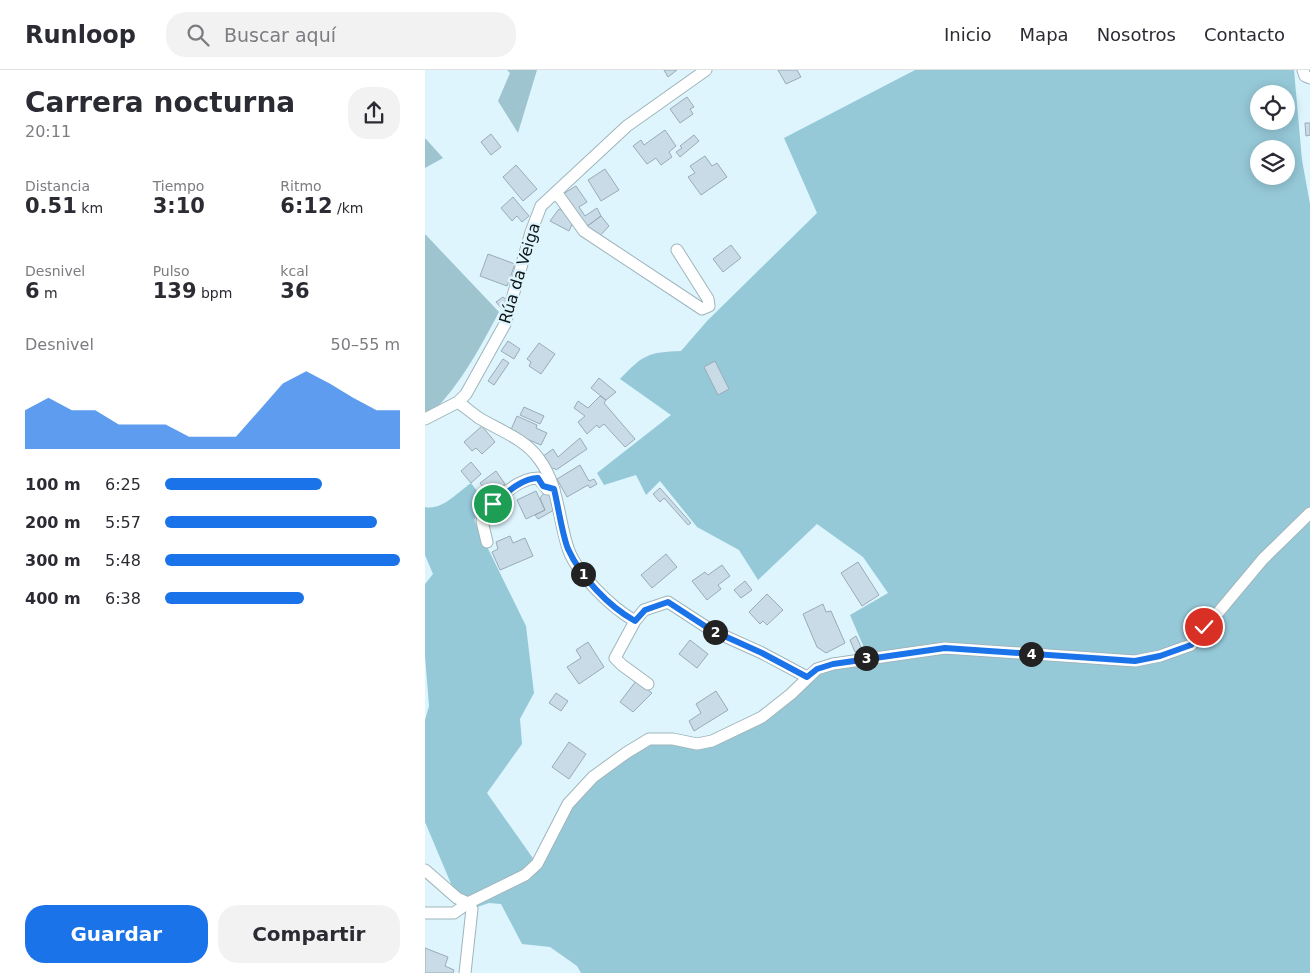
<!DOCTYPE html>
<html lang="es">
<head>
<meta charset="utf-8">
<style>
	body { margin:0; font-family:"DejaVu Sans",sans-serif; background:#f2f2f3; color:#2b2b33; height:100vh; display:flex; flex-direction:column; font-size:19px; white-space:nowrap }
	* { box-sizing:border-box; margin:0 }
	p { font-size:16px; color:#7c7c81 }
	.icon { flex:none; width:28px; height:28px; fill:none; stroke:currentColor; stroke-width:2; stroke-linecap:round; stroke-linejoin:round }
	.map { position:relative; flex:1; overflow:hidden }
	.side { display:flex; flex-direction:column; background:#fff; width:425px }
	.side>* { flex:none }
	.controls { position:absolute; left:825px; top:15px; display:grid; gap:10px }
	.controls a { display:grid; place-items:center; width:45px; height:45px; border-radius:50%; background:#fff; box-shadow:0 2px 12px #0003; font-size:25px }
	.pin { position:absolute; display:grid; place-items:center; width:42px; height:42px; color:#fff; margin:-21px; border:2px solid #fff; border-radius:50%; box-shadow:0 1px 5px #0007 }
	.km { position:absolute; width:25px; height:25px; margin:-12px; border-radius:50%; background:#222; color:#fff; font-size:14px; line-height:25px; text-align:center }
	.round { display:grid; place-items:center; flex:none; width:52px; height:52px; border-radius:20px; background:#f2f2f3 }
	.head { display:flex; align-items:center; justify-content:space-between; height:85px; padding:0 25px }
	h1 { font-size:28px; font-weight:700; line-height:38px }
	.figures { display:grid; grid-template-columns:repeat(3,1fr); gap:8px; height:85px; padding:5px 25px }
	.figures div { display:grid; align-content:center }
	.figures b { font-size:21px; font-weight:700 }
	.figures small { font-size:14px; font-weight:400 }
	.figures p { font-size:14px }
	.chart { height:140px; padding:10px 25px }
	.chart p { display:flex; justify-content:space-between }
	.chart svg { width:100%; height:90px; margin-top:5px; fill:#1a73e8; opacity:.7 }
	.action { display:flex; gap:10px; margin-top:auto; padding:10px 25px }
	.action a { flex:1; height:58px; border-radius:20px; background:#1a73e8; color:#fff; font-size:20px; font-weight:700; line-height:58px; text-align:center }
	.action a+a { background:#f2f2f3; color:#2b2b33 }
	ul { padding:0 25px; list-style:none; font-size:16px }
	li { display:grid; grid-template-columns:80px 60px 1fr; align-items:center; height:38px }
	li i { height:12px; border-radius:6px; background:#1a73e8 }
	header { display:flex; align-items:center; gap:30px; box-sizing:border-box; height:70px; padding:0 25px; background:#fff; border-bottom:1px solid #e1e1e2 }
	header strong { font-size:24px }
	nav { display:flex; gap:28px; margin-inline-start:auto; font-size:18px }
	.search { width:350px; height:45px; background:#f2f2f3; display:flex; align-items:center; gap:12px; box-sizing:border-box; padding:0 18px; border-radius:20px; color:#7c7c81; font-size:19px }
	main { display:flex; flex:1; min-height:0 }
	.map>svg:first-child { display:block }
</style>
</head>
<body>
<header>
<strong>Runloop</strong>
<div class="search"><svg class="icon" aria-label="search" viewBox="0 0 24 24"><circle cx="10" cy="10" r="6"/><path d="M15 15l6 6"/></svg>Buscar aquí</div>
<nav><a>Inicio</a><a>Mapa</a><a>Nosotros</a><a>Contacto</a></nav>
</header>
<main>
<section class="side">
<div class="head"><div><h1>Carrera nocturna</h1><p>20:11</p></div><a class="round"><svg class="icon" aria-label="share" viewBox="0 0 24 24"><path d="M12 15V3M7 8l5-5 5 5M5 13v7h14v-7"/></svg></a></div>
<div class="figures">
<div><p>Distancia</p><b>0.51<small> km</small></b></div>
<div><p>Tiempo</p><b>3:10</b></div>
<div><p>Ritmo</p><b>6:12<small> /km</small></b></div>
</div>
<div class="figures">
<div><p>Desnivel</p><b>6<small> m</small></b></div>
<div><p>Pulso</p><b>139<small> bpm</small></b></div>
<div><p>kcal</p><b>36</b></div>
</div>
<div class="chart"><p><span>Desnivel</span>50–55 m</p>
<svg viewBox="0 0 160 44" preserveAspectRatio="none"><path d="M0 44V25L10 19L20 25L30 25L40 32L50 32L60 32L70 38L80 38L90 38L100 25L110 12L120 6L130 12L140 19L150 25L160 25V44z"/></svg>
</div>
<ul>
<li><b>100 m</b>6:25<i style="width:67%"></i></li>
<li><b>200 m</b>5:57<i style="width:90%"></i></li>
<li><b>300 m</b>5:48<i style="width:100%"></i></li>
<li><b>400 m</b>6:38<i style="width:59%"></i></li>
</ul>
<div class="action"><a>Guardar</a><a>Compartir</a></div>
</section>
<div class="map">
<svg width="885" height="903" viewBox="0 0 885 903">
	<rect width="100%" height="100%" fill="#def5fd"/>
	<path fill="#9ec4d0" d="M82,0h30l-19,63 -20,-32 12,-28z
		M0,68l18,20 -18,10z
		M0,164l74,78c-20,38 -42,79 -74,107z"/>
	<path fill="#96c9d8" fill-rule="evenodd" d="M490,0h379l8,90 8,44v769h-729l-4,-7 -27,-19 -28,-3 -21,-40 -12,-1 -17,6 -15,-11 -32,-76v-102l4,-14 -4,-50v-72l8,-10 -8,-19v-48c17,4 33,-15 46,-24l15,20 -12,17 52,106 8,67 -14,26 2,25 -35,49 50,71 31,-60 81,-65 48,5 65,-27 55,-48 51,-12 -18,-42 38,-22 -25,-36 -46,-33 -59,56 -19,-30 -42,-23 -37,-46 -14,14 -10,-20 -32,10 -7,-12 74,-58 -51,-36c23,-24 28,-27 61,-28l26,-30 110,-108 -33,-75zM834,24h27v27h-27zM834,79h27v27h-27z"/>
	<path fill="#c8dbe7" stroke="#99abb7" d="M239,0h13l-9,7z
		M353,0h19l4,7 -15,7z
		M262,27l7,10 -4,2 3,5 -13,9 -10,-14z
		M880,53h5v12l-4,1z
		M240,60l11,16 -7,6 3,5 -11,8 -5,-7 -9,6 -14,-18 8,-6 3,5z
		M66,64l10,13 -10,8 -10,-13z
		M269,65l5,6 -19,16 -4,-5 6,-4 -2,-2z
		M280,86l7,10 5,-3 10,14 -26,18 -13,-18 7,-4 -5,-7z
		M91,95l21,24 -14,12 -20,-24z
		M180,99l14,21 -18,11 -13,-21z
		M151,116l11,16 -8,5 6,9 12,-8 4,8 -15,11 -23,-33z
		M88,127l16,19 -7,6 -5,-6 -5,5 -11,-13z
		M134,139l9,4 6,7 -5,11 -19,-10z
		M176,146l8,10 -11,12 -12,-11z
		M306,175l10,13 -18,14 -10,-13z
		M63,184l27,10 -8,22 -27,-10z
		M78,227l4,3 -4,10 -7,-8z
		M83,271l12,8 -6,10 -13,-8z
		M114,273l16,11 -14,20 -12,-8 2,-4 -4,-3z
		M78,289l6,4 -15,22 -6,-4z
		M290,291l14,28 -11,6 -14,-28z
		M174,308l17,14 -10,8 -15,-12z
		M175,326l6,4 -2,3 31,36 -10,8 -21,-23 -5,4 -2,-3 -10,9 -9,-12 7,-6 -11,-8 4,-7 10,7z
		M99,337l20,9 -4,8 -20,-9z
		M92,346l20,9 -1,3 11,5 -6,12 -31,-13z
		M57,356l13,16 -13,12 -6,-6 -4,3 -8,-9z
		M155,368l7,11 -31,21 -2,-2 -3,2 -9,-13 11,-8 5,8z
		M46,392l10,12 -10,9 -10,-12z
		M155,395l9,16 5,-2 3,5 -7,4 -2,-3 -21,12 -10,-18z
		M71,401l9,13 -16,12 -9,-13z
		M235,418l31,35 -3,2 -24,-27 -4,4 -7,-8z
		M111,421l9,19 -19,9 -9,-19z
		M127,422l4,17 -18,10 -3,-4 10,-5 -5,-12 4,-5z
		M85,466l3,7 12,-5 8,18 -33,14 -8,-18 6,-3 -2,-7z
		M241,484l11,13 -25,21 -11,-13z
		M433,492l21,33 -17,11 -21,-33z
		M297,495l8,11 -12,9 3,4 -14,11 -15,-19 13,-9 3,3z
		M320,511l7,9 -11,8 -7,-8z
		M342,524l16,16 -16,15 -4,-4 -3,3 -11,-12z
		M398,534l3,8 5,-1 14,32 -19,10 -9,-6 -14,-33z
		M431,566l6,13 -7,3 -5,-12z
		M265,570l18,14 -11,14 -18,-14z
		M163,572l16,25 -25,17 -12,-17 14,-9 -5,-8z
		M211,611l16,12 -19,19 -13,-10z
		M291,621l12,19 -34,21 -5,-10 12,-8 -5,-9z
		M131,623l12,8 -7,10 -12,-8z
		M144,672l17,12 -17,25 -17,-12z
		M0,878l23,9 -3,9 9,4 -1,3h-28z"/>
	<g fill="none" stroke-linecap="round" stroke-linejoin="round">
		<defs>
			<path id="minor" d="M878,0l2,6 5,2
				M131,122l28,39 118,78 7,-3 -1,-7 -31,-49
				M33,332c7,5 14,11 21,16 20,12 46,21 60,41 19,25 19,57 28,86 7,27 45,63 68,76l9,-11 24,-8 43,28 51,23 45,24
				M0,349l33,-17 8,-8 39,-70 26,-92 10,-26 86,-80 79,-56
				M62,472l-5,-21c10,-18 34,-43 56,-43l9,11h7
				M210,551l-20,37 7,7 26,19
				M0,800l32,28 11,5 57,-28 12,-11 31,-60 25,-27 33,-24 23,-14h24l24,5 15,-3 50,-24 29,-23 26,-25 16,-5 112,-16 190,13 25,-5 31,-11 72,-86 47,-46
				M0,843h29l14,-10 4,6 -7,64"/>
		</defs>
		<use href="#minor" stroke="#9fb5bc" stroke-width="13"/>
		<use href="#minor" stroke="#fff" stroke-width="11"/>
	</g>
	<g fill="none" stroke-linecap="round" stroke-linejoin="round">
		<defs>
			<path id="route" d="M68,434c12,-10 29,-26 45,-26l5,8 11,3c4,16 8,45 14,60 13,28 40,57 67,72l10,-11 23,-8 43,28 51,23 45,24 10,-8 16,-5 112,-16 190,13 25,-5 31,-11 13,-18"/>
		</defs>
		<use href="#route" stroke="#fff" stroke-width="10"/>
		<use href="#route" stroke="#1a73e8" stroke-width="6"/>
	</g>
	<g text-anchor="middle" stroke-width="5" stroke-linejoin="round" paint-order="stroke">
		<g font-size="16" fill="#0c1416" stroke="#def5fd">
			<text transform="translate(94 203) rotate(-73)" y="6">Rúa da Veiga</text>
		</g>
	</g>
</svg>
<div class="controls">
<a><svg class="icon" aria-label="locate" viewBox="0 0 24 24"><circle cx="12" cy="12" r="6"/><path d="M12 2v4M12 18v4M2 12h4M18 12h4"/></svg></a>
<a><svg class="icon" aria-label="layers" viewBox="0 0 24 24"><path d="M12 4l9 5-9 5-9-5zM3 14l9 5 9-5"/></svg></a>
</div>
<div class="pin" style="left:68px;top:434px;background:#1e9e55"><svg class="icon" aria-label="arrive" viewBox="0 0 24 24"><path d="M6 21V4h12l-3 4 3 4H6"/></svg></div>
<div class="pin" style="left:779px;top:557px;background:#d93025"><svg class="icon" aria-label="check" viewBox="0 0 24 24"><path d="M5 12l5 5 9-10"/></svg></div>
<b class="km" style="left:158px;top:504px">1</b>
<b class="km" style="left:290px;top:562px">2</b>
<b class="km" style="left:441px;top:588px">3</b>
<b class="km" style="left:606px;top:584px">4</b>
</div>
</main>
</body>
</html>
